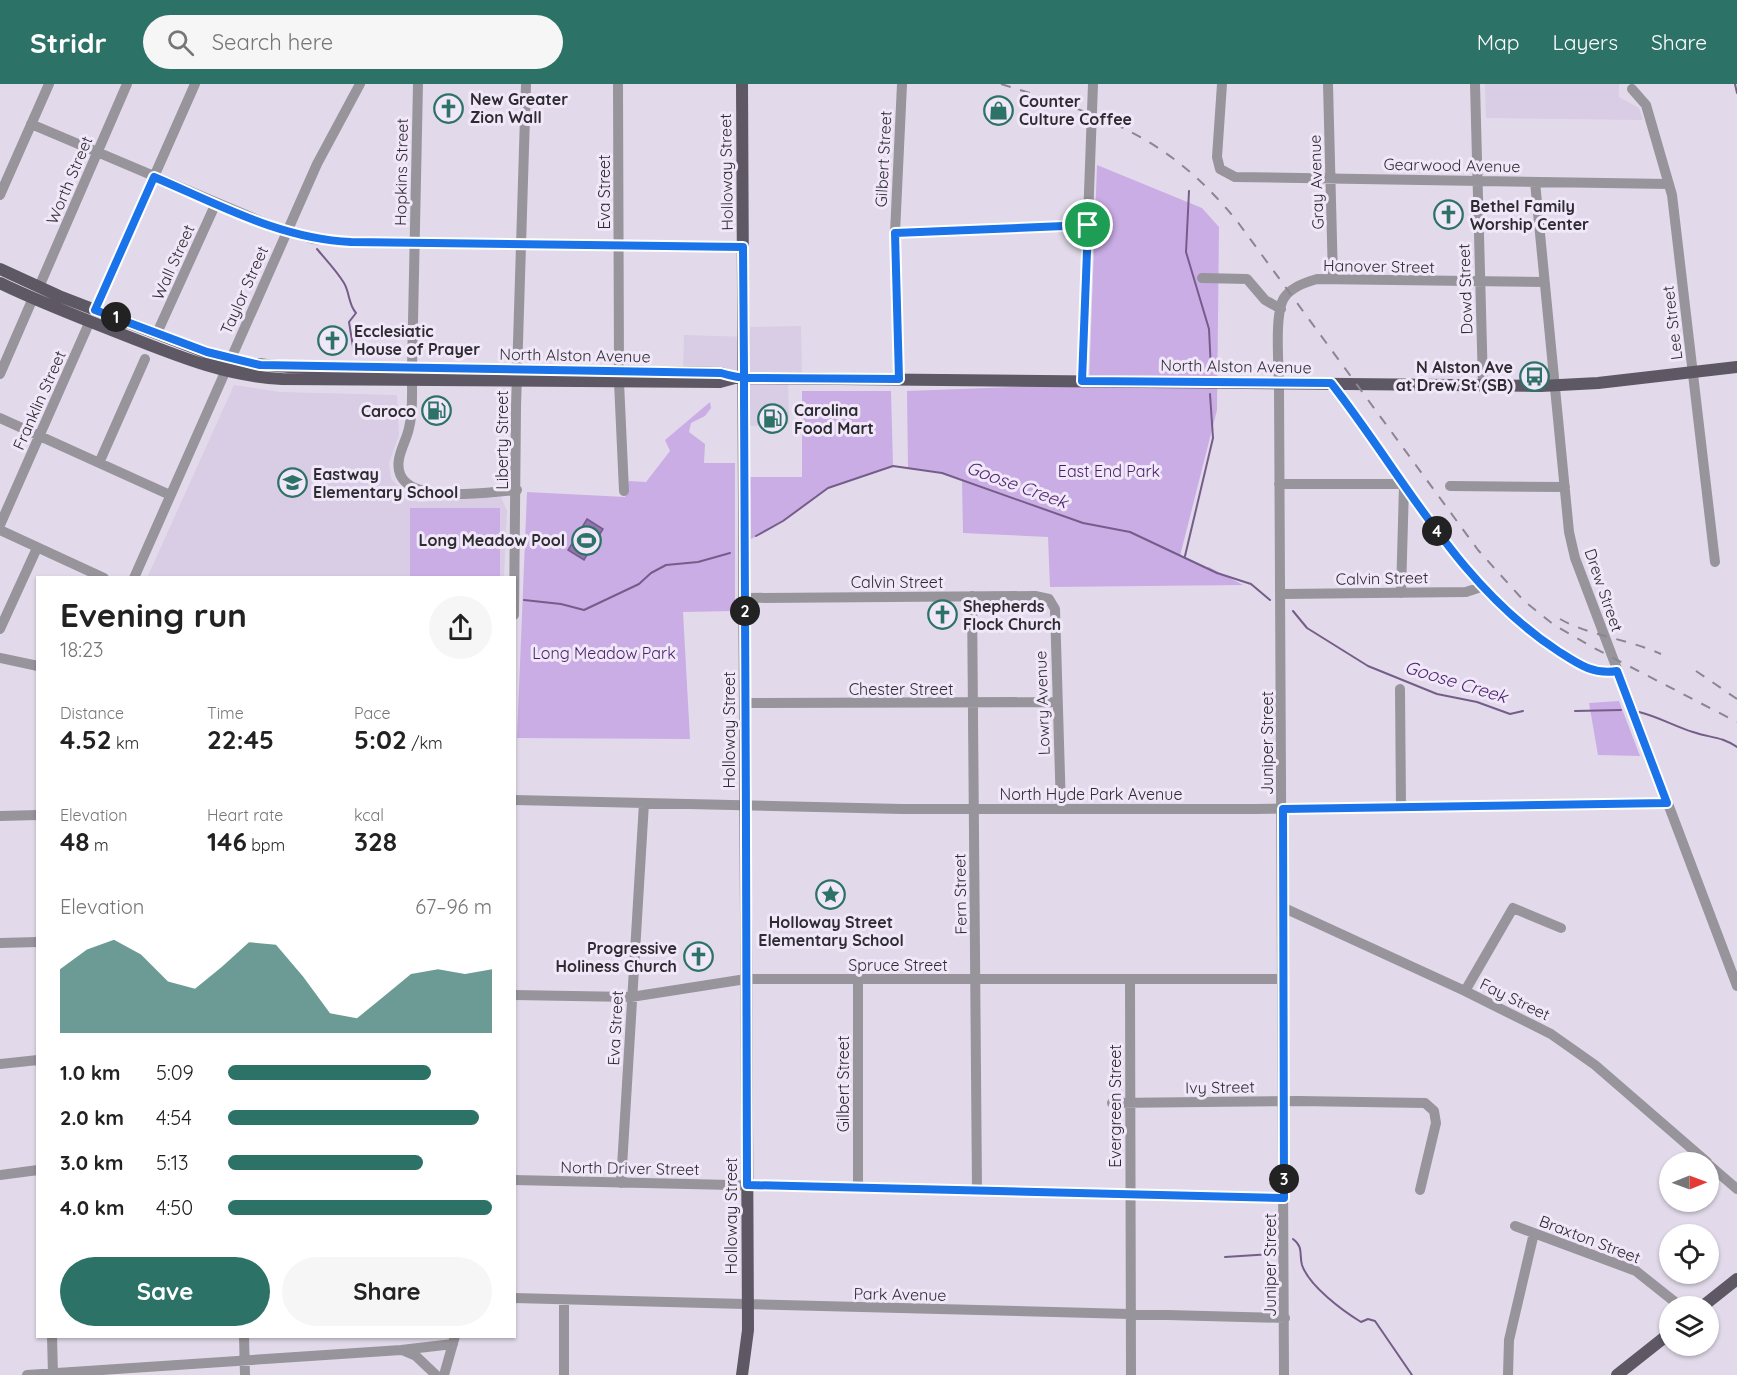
<!DOCTYPE html>
<html lang="en">
<head>
<meta charset="utf-8">
<style>
	body { margin:0; font-family:Quicksand,sans-serif; background:#f6f6f6; color:#222; height:100vh; display:flex; flex-direction:column; font-size:22px; white-space:nowrap }
	* { box-sizing:border-box; margin:0 }
	p { font-size:20px; color:#767676 }
	.icon { flex:none; width:33px; height:33px; fill:none; stroke:currentColor; stroke-width:2; stroke-linecap:round; stroke-linejoin:round }
	.map { position:relative; flex:1; overflow:hidden }
	.sheet { position:absolute; left:36px; top:492px; width:480px; height:762px; display:flex; flex-direction:column; background:#fff; border-radius:0px; box-shadow:0 2px 4px #0004 }
	.sheet>* { flex:none }
	.needle { width:39px; rotate:89deg }
	.tools { position:absolute; left:1659px; top:1068px; display:grid; gap:12px }
	.tools a { display:grid; place-items:center; width:60px; height:60px; border-radius:50%; background:#fff; box-shadow:0 2px 4px #0004; font-size:30px }
	.pin { position:absolute; display:grid; place-items:center; width:51px; height:51px; color:#fff; margin:-26px; border:3px solid #fff; border-radius:50%; box-shadow:0 2px 6px #0007 }
	.km { position:absolute; width:30px; height:30px; margin:-15px; border-radius:50%; background:#222; color:#fff; font-size:16px; line-height:30px; text-align:center }
	.round { display:grid; place-items:center; flex:none; width:63px; height:63px; border-radius:32px; background:#f6f6f6 }
	.headline { display:flex; align-items:center; justify-content:space-between; height:102px; padding:0 24px }
	h1 { font-size:33px; font-weight:700; line-height:45px }
	.metrics { display:grid; grid-template-columns:repeat(3,1fr); gap:9px; height:102px; padding:6px 24px }
	.metrics div { display:grid; align-content:center }
	.metrics b { font-size:26px; font-weight:700 }
	.metrics small { font-size:16px; font-weight:400 }
	.metrics p { font-size:16px }
	.chart { height:168px; padding:12px 24px }
	.chart p { display:flex; justify-content:space-between }
	.chart svg { width:100%; height:108px; margin-top:6px; fill:#2d7267; opacity:.7 }
	.button { display:flex; gap:12px; margin-top:auto; padding:12px 24px }
	.button a { flex:1; height:69px; border-radius:36px; background:#2d7267; color:#fff; font-size:24px; font-weight:700; line-height:69px; text-align:center }
	.button a+a { background:#f6f6f6; color:#222 }
	ul { padding:0 24px; list-style:none; font-size:20px }
	li { display:grid; grid-template-columns:96px 72px 1fr; align-items:center; height:45px }
	li i { height:15px; border-radius:8px; background:#2d7267 }
	header { display:flex; align-items:center; gap:36px; box-sizing:border-box; height:84px; padding:0 30px; background:#2d7267; color:#fff }
	header strong { font-size:28px }
	nav { display:flex; gap:33px; margin-inline-start:auto; font-size:21px }
	.search { width:420px; height:54px; background:#f6f6f6; display:flex; align-items:center; gap:15px; box-sizing:border-box; padding:0 21px; border-radius:33px; color:#767676; font-size:22px }
	.map>svg:first-child { display:block }
</style>
</head>
<body>
<header>
<strong>Stridr</strong>
<div class="search"><svg class="icon" aria-label="search" viewBox="0 0 24 24"><circle cx="10" cy="10" r="6"/><path d="M15 15l6 6"/></svg>Search here</div>
<nav><a>Map</a><a>Layers</a><a>Share</a></nav>
</header>
<div class="map">
<svg width="1737" height="1291" viewBox="0 0 1737 1291">
	<rect width="100%" height="100%" fill="#e2daea"/>
	<path fill="#d8cde4" d="M1485,0h134v13l20,11 4,12 -157,-2z
		M801,242l1,49 -14,1 1,48 -39,2 -1,-53h-66l1,-38 65,2 1,-10z
		M234,301l46,7 117,3 2,40 -10,28 2,15 17,20 10,4 83,-5 6,14 -3,66 -357,1z"/>
	<path fill="#cbade6" d="M1097,81l105,43 17,19 -2,183 -37,146 23,11h6l34,18 -193,2 -2,-50 -85,-4 -1,-53 -27,-9 -27,-2 -1,-78 182,-7z
		M802,307h89l2,75 -65,22 -57,41 -20,10 -1,-62h52z
		M710,318l1,6 -6,8 -14,7 -2,9 16,12 -1,19h31v148l-52,1 7,127 -173,-1 10,-246 98,5 4,-16 17,1 24,-31 -5,-11z
		M410,424h90v69h-90z
		M1619,617l21,55 -42,-1 -9,-52z"/>
	<path fill="#9473b0" stroke="#755d8a" stroke-width="1.5" d="M587,435l16,10 -19,31 -16,-10z"/>
	<g fill="none" stroke-linecap="round" stroke-linejoin="round">
		<path stroke="#755d8a" stroke-width="2" d="M1735,0l2,9
			M1189,107l-3,61 23,77 2,41
			M317,165c9,11 19,21 27,34 6,10 4,21 12,30l-7,9 5,31
			M756,452l27,-15 45,-33 65,-22 49,7 141,50 47,9 87,41 34,11 19,16
			M1185,472l28,-118 -3,-44
			M524,516l37,4 23,6 55,-26 12,-11 15,-8 32,-3 32,-9
			M1293,527l14,17 61,38 69,28 40,8 33,12 13,-3
			M1575,627l46,-1
			M1639,628c20,5 35,14 54,20 17,6 28,4 44,15
			M1293,1155c11,8 6,16 9,26 7,21 41,46 59,57l7,-3 7,2 37,54
			M1225,1173l47,-3"/>
		<path stroke="#98949b" stroke-width="10" d="M618,0l1,288
			M1222,0l-5,73 3,12 15,8 434,7
			M1328,0l5,195
			M1475,0l8,301
			M1632,5l14,16 26,90 43,367
			M31,40l248,105 34,10 38,3 392,5
			M1535,98l34,350 6,26 162,428
			M0,111l49,-111
			M895,149l193,-8
			M1202,194l45,1 18,21 16,9
			M39,203l88,-203
			M95,226l100,-226
			M157,249l59,-130
			M412,285l6,-285
			M0,290l33,-76
			M899,295l-4,-146 7,-149
			M412,297c0,15 1,32 -3,47 -2,10 -8,20 -10,31 -9,51 91,32 118,31
			M1082,297l11,-297
			M619,298l5,109
			M1331,299c73,93 126,202 227,268 20,13 35,25 59,20
			M0,334l170,77
			M99,379l46,-104
			M1279,400h123
			M1450,402l115,1
			M0,441l90,-204
			M0,446l104,48
			M134,494l183,-414 43,-80
			M1401,509l3,-107
			M1282,510l184,-2 15,-5
			M972,512l5,595
			M745,514l290,-2 14,3 6,10 6,200
			M514,531l2,-208 10,-323
			M0,545l37,-81
			M0,574l38,8
			M1400,605l1,118
			M745,619l312,-1
			M514,716l388,9h352l413,-6
			M0,732l38,-1
			M1282,823l183,84 86,43 44,31 112,97
			M0,859l38,-1
			M858,896v208
			M1130,896l1,395
			M1465,907l48,-83 48,20
			M514,911l117,2 115,-18h538
			M0,980l38,-4
			M1112,1019l187,-2 126,2 9,8 2,12 -16,67
			M1708,1080l29,25
			M0,1091l38,-5
			M514,1096l770,18
			M621,1099l23,-380
			M1515,1142l121,45 44,35
			M514,1214l771,20
			M564,1216v75
			M52,1252l1,39
			M244,1252l1,39
			M402,1266l14,6 20,19
			M27,1291l374,-25 52,-6
			M444,1291l11,-39
			M1284,1291l-5,-986c0,-22 -5,-75 5,-91 7,-11 22,-16 33,-19l226,3
			M1508,1291l1,-35 25,-107"/>
		<path stroke="#5e5864" stroke-width="12" d="M742,0l6,1246 -6,45
			M0,185l59,27 148,57 37,10 45,4 432,6 14,5
			M0,199c39,19 79,34 119,50 54,21 104,43 163,46l438,3 15,-4h14l792,8 57,-3 139,-16
			M1703,1222l34,-27
			M1617,1291l53,-42"/>
		<path stroke="#8b8691" stroke-width="2" stroke-dasharray="10 10" stroke-linecap="butt" d="M1001,0c102,32 165,50 236,137l241,329 46,51 30,24 40,23 143,74
			M1560,535c30,17 68,20 101,35
			M1696,587l41,28"/>
	</g>
	<g fill="none" stroke-linecap="round" stroke-linejoin="round">
		<defs>
			<path id="route" d="M1088,141l-193,8 4,146 -150,-1c-11,0 -18,-2 -28,-5l-461,-8 -53,-13 -112,-42 59,-133c64,27 126,62 197,65l392,5 1,123v28c2,262 2,525 3,787l537,13 -1,-389 384,-6 -50,-132c-24,4 -39,-7 -59,-20 -101,-66 -154,-175 -227,-268l-249,-2 6,-156"/>
		</defs>
		<use href="#route" stroke="#fff" stroke-width="12"/>
		<use href="#route" stroke="#1a73e8" stroke-width="8"/>
	</g>
	<defs>
		<symbol id="church-ring" viewBox="-11 -11 22 22"><circle r="9.5" fill="#f0e7f8" stroke="#2d7267" stroke-width="1.5"/><path d="M-1.2-6h2.4v3.5h3.3v2.4h-3.3V6h-2.4V-.1h-3.3v-2.4h3.3Z" fill="#2d7267"/></symbol>
		<symbol id="shop-ring" viewBox="-11 -11 22 22"><circle r="9.5" fill="#f0e7f8" stroke="#2d7267" stroke-width="1.5"/><path d="M-5-2.5h2.3a2.7 3.5 0 0 1 5.4 0H5L5.5 6h-11ZM-1.5-2.5h3a1.5 2.3 0 0 0-3 0Z" fill="#2d7267"/></symbol>
		<symbol id="bus-ring" viewBox="-11 -11 22 22"><circle r="9.5" fill="#f0e7f8" stroke="#2d7267" stroke-width="1.5"/><path d="M-5-6H5V4H4V6H2V4H-2V6H-4V4H-5ZM-3.5-4V0h7V-4ZM-3.5 1.2v1.5H-2V1.2ZM2 1.2v1.5H3.5V1.2Z" fill="#2d7267"/></symbol>
		<symbol id="fuel-ring" viewBox="-11 -11 22 22"><circle r="9.5" fill="#f0e7f8" stroke="#2d7267" stroke-width="1.5"/><path d="M-5.5-6h7V0h2V4h1.3V-2.5L3-4.5l.8-.8L6-3V5H2.5V1h-1V6h-7ZM-4.2-4.7v3.2H.2V-4.7Z" fill="#2d7267"/></symbol>
		<symbol id="school-ring" viewBox="-11 -11 22 22"><circle r="9.5" fill="#f0e7f8" stroke="#2d7267" stroke-width="1.5"/><path d="M0-5L7-2L0 1L-7-2ZM-4 1L0 2.5L4 1V4Q0 6-4 4Z" fill="#2d7267"/></symbol>
		<symbol id="stadium-ring" viewBox="-11 -11 22 22"><circle r="9.5" fill="#f0e7f8" stroke="#2d7267" stroke-width="1.5"/><path d="M0-5a6.5 5 0 1 0 0 10a6.5 5 0 1 0 0-10ZM-3.5-1.8h7v3.6h-7Z" fill="#2d7267"/></symbol>
		<symbol id="sight-ring" viewBox="-11 -11 22 22"><circle r="9.5" fill="#f0e7f8" stroke="#2d7267" stroke-width="1.5"/><path d="M0-6L1.8-2.2L6-1.7L2.9 1.2L3.7 5.4L0 3.3L-3.7 5.4L-2.9 1.2L-6-1.7L-1.8-2.2Z" fill="#2d7267"/></symbol>
	</defs>
	<g fill-rule="evenodd">
		<use href="#church-ring" x="432" y="8" width="33" height="33"/>
		<use href="#shop-ring" x="982" y="10" width="33" height="33"/>
		<use href="#church-ring" x="1432" y="114" width="33" height="33"/>
		<use href="#church-ring" x="316" y="240" width="33" height="33"/>
		<use href="#bus-ring" x="1518" y="276" width="33" height="33"/>
		<use href="#fuel-ring" x="420" y="310" width="33" height="33"/>
		<use href="#fuel-ring" x="756" y="318" width="33" height="33"/>
		<use href="#school-ring" x="276" y="382" width="33" height="33"/>
		<use href="#stadium-ring" x="570" y="440" width="33" height="33"/>
		<use href="#church-ring" x="926" y="514" width="33" height="33"/>
		<use href="#sight-ring" x="814" y="794" width="33" height="33"/>
		<use href="#church-ring" x="682" y="856" width="33" height="33"/>
	</g>
	<g text-anchor="middle" stroke-width="6" stroke-linejoin="round" paint-order="stroke">
		<g font-size="16" font-weight="bold" fill="#2e2b31" stroke="#f0e7f8" text-anchor="start">
			<text x="470" y="21">New Greater<tspan x="470" dy="18">Zion Wall</tspan></text>
			<text x="1019" y="23">Counter<tspan x="1019" dy="18">Culture Coffee</tspan></text>
			<text x="1470" y="128">Bethel Family<tspan x="1470" dy="18">Worship Center</tspan></text>
			<text x="354" y="253">Ecclesiatic<tspan x="354" dy="18">House of Prayer</tspan></text>
			<text x="1513" y="289" text-anchor="end">N Alston Ave<tspan x="1513" dy="18">at Drew St (SB)</tspan></text>
			<text x="794" y="332">Carolina<tspan x="794" dy="18">Food Mart</tspan></text>
			<text x="416" y="333" text-anchor="end">Caroco</text>
			<text x="313" y="396">Eastway<tspan x="313" dy="18">Elementary School</tspan></text>
			<text x="565" y="462" text-anchor="end">Long Meadow Pool</text>
			<text x="963" y="528">Shepherds<tspan x="963" dy="18">Flock Church</tspan></text>
			<text x="831" y="844" text-anchor="middle">Holloway Street<tspan x="831" dy="18">Elementary School</tspan></text>
			<text x="677" y="870" text-anchor="end">Progressive<tspan x="677" dy="18">Holiness Church</tspan></text>
		</g>
		<g font-size="16" fill="#2e2b31" stroke="#f0e7f8">
			<text transform="translate(883 75) rotate(-87)" y="6">Gilbert Street</text>
			<text transform="translate(1452 81) rotate(1)" y="6">Gearwood Avenue</text>
			<text transform="translate(401 88) rotate(-89)" y="6">Hopkins Street</text>
			<text transform="translate(726 88) rotate(-91)" y="6">Holloway Street</text>
			<text transform="translate(69 96) rotate(-67)" y="6">Worth Street</text>
			<text transform="translate(1316 98) rotate(-92)" y="6">Gray Avenue</text>
			<text transform="translate(604 108) rotate(-90)" y="6">Eva Street</text>
			<text transform="translate(173 178) rotate(-66)" y="6">Wall Street</text>
			<text transform="translate(1379 182) rotate(1)" y="6">Hanover Street</text>
			<text transform="translate(1465 205) rotate(-92)" y="6">Dowd Street</text>
			<text transform="translate(244 206) rotate(-66)" y="6">Taylor Street</text>
			<text transform="translate(1672 239) rotate(-97)" y="6">Lee Street</text>
			<text transform="translate(575 271) rotate(1)" y="6">North Alston Avenue</text>
			<text transform="translate(1236 282) rotate(1)" y="6">North Alston Avenue</text>
			<text transform="translate(39 316) rotate(-66)" y="6">Franklin Street</text>
			<text transform="translate(502 356) rotate(-90)" y="6">Liberty Street</text>
			<text transform="translate(1382 494) rotate(-1)" y="6">Calvin Street</text>
			<text x="897" y="504">Calvin Street</text>
			<text transform="translate(1604 506) rotate(71)" y="6">Drew Street</text>
			<text x="901" y="611">Chester Street</text>
			<text transform="translate(1042 619) rotate(-92)" y="6">Lowry Avenue</text>
			<text transform="translate(729 646) rotate(-90)" y="6">Holloway Street</text>
			<text transform="translate(1267 659) rotate(-90)" y="6">Juniper Street</text>
			<text x="1091" y="716">North Hyde Park Avenue</text>
			<text transform="translate(960 810) rotate(-91)" y="6">Fern Street</text>
			<text x="898" y="887">Spruce Street</text>
			<text transform="translate(1515 915) rotate(26)" y="6">Fay Street</text>
			<text transform="translate(615 944) rotate(-87)" y="6">Eva Street</text>
			<text transform="translate(843 1000) rotate(-90)" y="6">Gilbert Street</text>
			<text transform="translate(1220 1003) rotate(-1)" y="6">Ivy Street</text>
			<text transform="translate(1115 1022) rotate(-90)" y="6">Evergreen Street</text>
			<text transform="translate(630 1084) rotate(1)" y="6">North Driver Street</text>
			<text transform="translate(731 1132) rotate(-90)" y="6">Holloway Street</text>
			<text transform="translate(1590 1155) rotate(21)" y="6">Braxton Street</text>
			<text transform="translate(1270 1181) rotate(-90)" y="6">Juniper Street</text>
			<text transform="translate(900 1210) rotate(1)" y="6">Park Avenue</text>
		</g>
		<g font-size="16" fill="#491d67" stroke="#f0e7f8">
			<text x="1109" y="393">East End Park</text>
			<text x="604" y="575">Long Meadow Park</text>
		</g>
		<g font-size="18" font-style="italic" fill="#50256f" stroke="#f0e7f8">
			<text transform="translate(1017 401) rotate(20)" y="6">Goose Creek</text>
			<text transform="translate(1456 598) rotate(17)" y="6">Goose Creek</text>
		</g>
	</g>
</svg>
<div class="tools">
<a><svg class="needle" viewBox="-14 -14 28 28"><path d="M0-13l5 13h-10z" fill="#e53935"/><path d="M0 13l5-13h-10z" fill="#767676"/></svg></a>
<a><svg class="icon" aria-label="locate" viewBox="0 0 24 24"><circle cx="12" cy="12" r="6"/><path d="M12 2v4M12 18v4M2 12h4M18 12h4"/></svg></a>
<a><svg class="icon" aria-label="layers" viewBox="0 0 24 24"><path d="M12 4l9 5-9 5-9-5zM3 14l9 5 9-5"/></svg></a>
</div>
<div class="pin" style="left:1088px;top:141px;background:#1e9e55"><svg class="icon" aria-label="arrive" viewBox="0 0 24 24"><path d="M6 21V4h12l-3 4 3 4H6"/></svg></div>
<b class="km" style="left:116px;top:233px">1</b>
<b class="km" style="left:745px;top:527px">2</b>
<b class="km" style="left:1284px;top:1095px">3</b>
<b class="km" style="left:1437px;top:447px">4</b>
<section class="sheet">
<div class="headline"><div><h1>Evening run</h1><p>18:23</p></div><a class="round"><svg class="icon" aria-label="share" viewBox="0 0 24 24"><path d="M12 15V3M7 8l5-5 5 5M5 13v7h14v-7"/></svg></a></div>
<div class="metrics">
<div><p>Distance</p><b>4.52<small> km</small></b></div>
<div><p>Time</p><b>22:45</b></div>
<div><p>Pace</p><b>5:02<small> /km</small></b></div>
</div>
<div class="metrics">
<div><p>Elevation</p><b>48<small> m</small></b></div>
<div><p>Heart rate</p><b>146<small> bpm</small></b></div>
<div><p>kcal</p><b>328</b></div>
</div>
<div class="chart"><p><span>Elevation</span>67–96 m</p>
<svg viewBox="0 0 160 44" preserveAspectRatio="none"><path d="M0 44V18L10 10L20 6L30 12L40 23L50 26L60 17L70 7L80 8L90 21L100 36L110 38L120 29L130 20L140 18L150 20L160 18V44z"/></svg>
</div>
<ul>
<li><b>1.0 km</b>5:09<i style="width:77%"></i></li>
<li><b>2.0 km</b>4:54<i style="width:95%"></i></li>
<li><b>3.0 km</b>5:13<i style="width:74%"></i></li>
<li><b>4.0 km</b>4:50<i style="width:100%"></i></li>
</ul>
<div class="button"><a>Save</a><a>Share</a></div>
</section>
</div>
</body>
</html>
